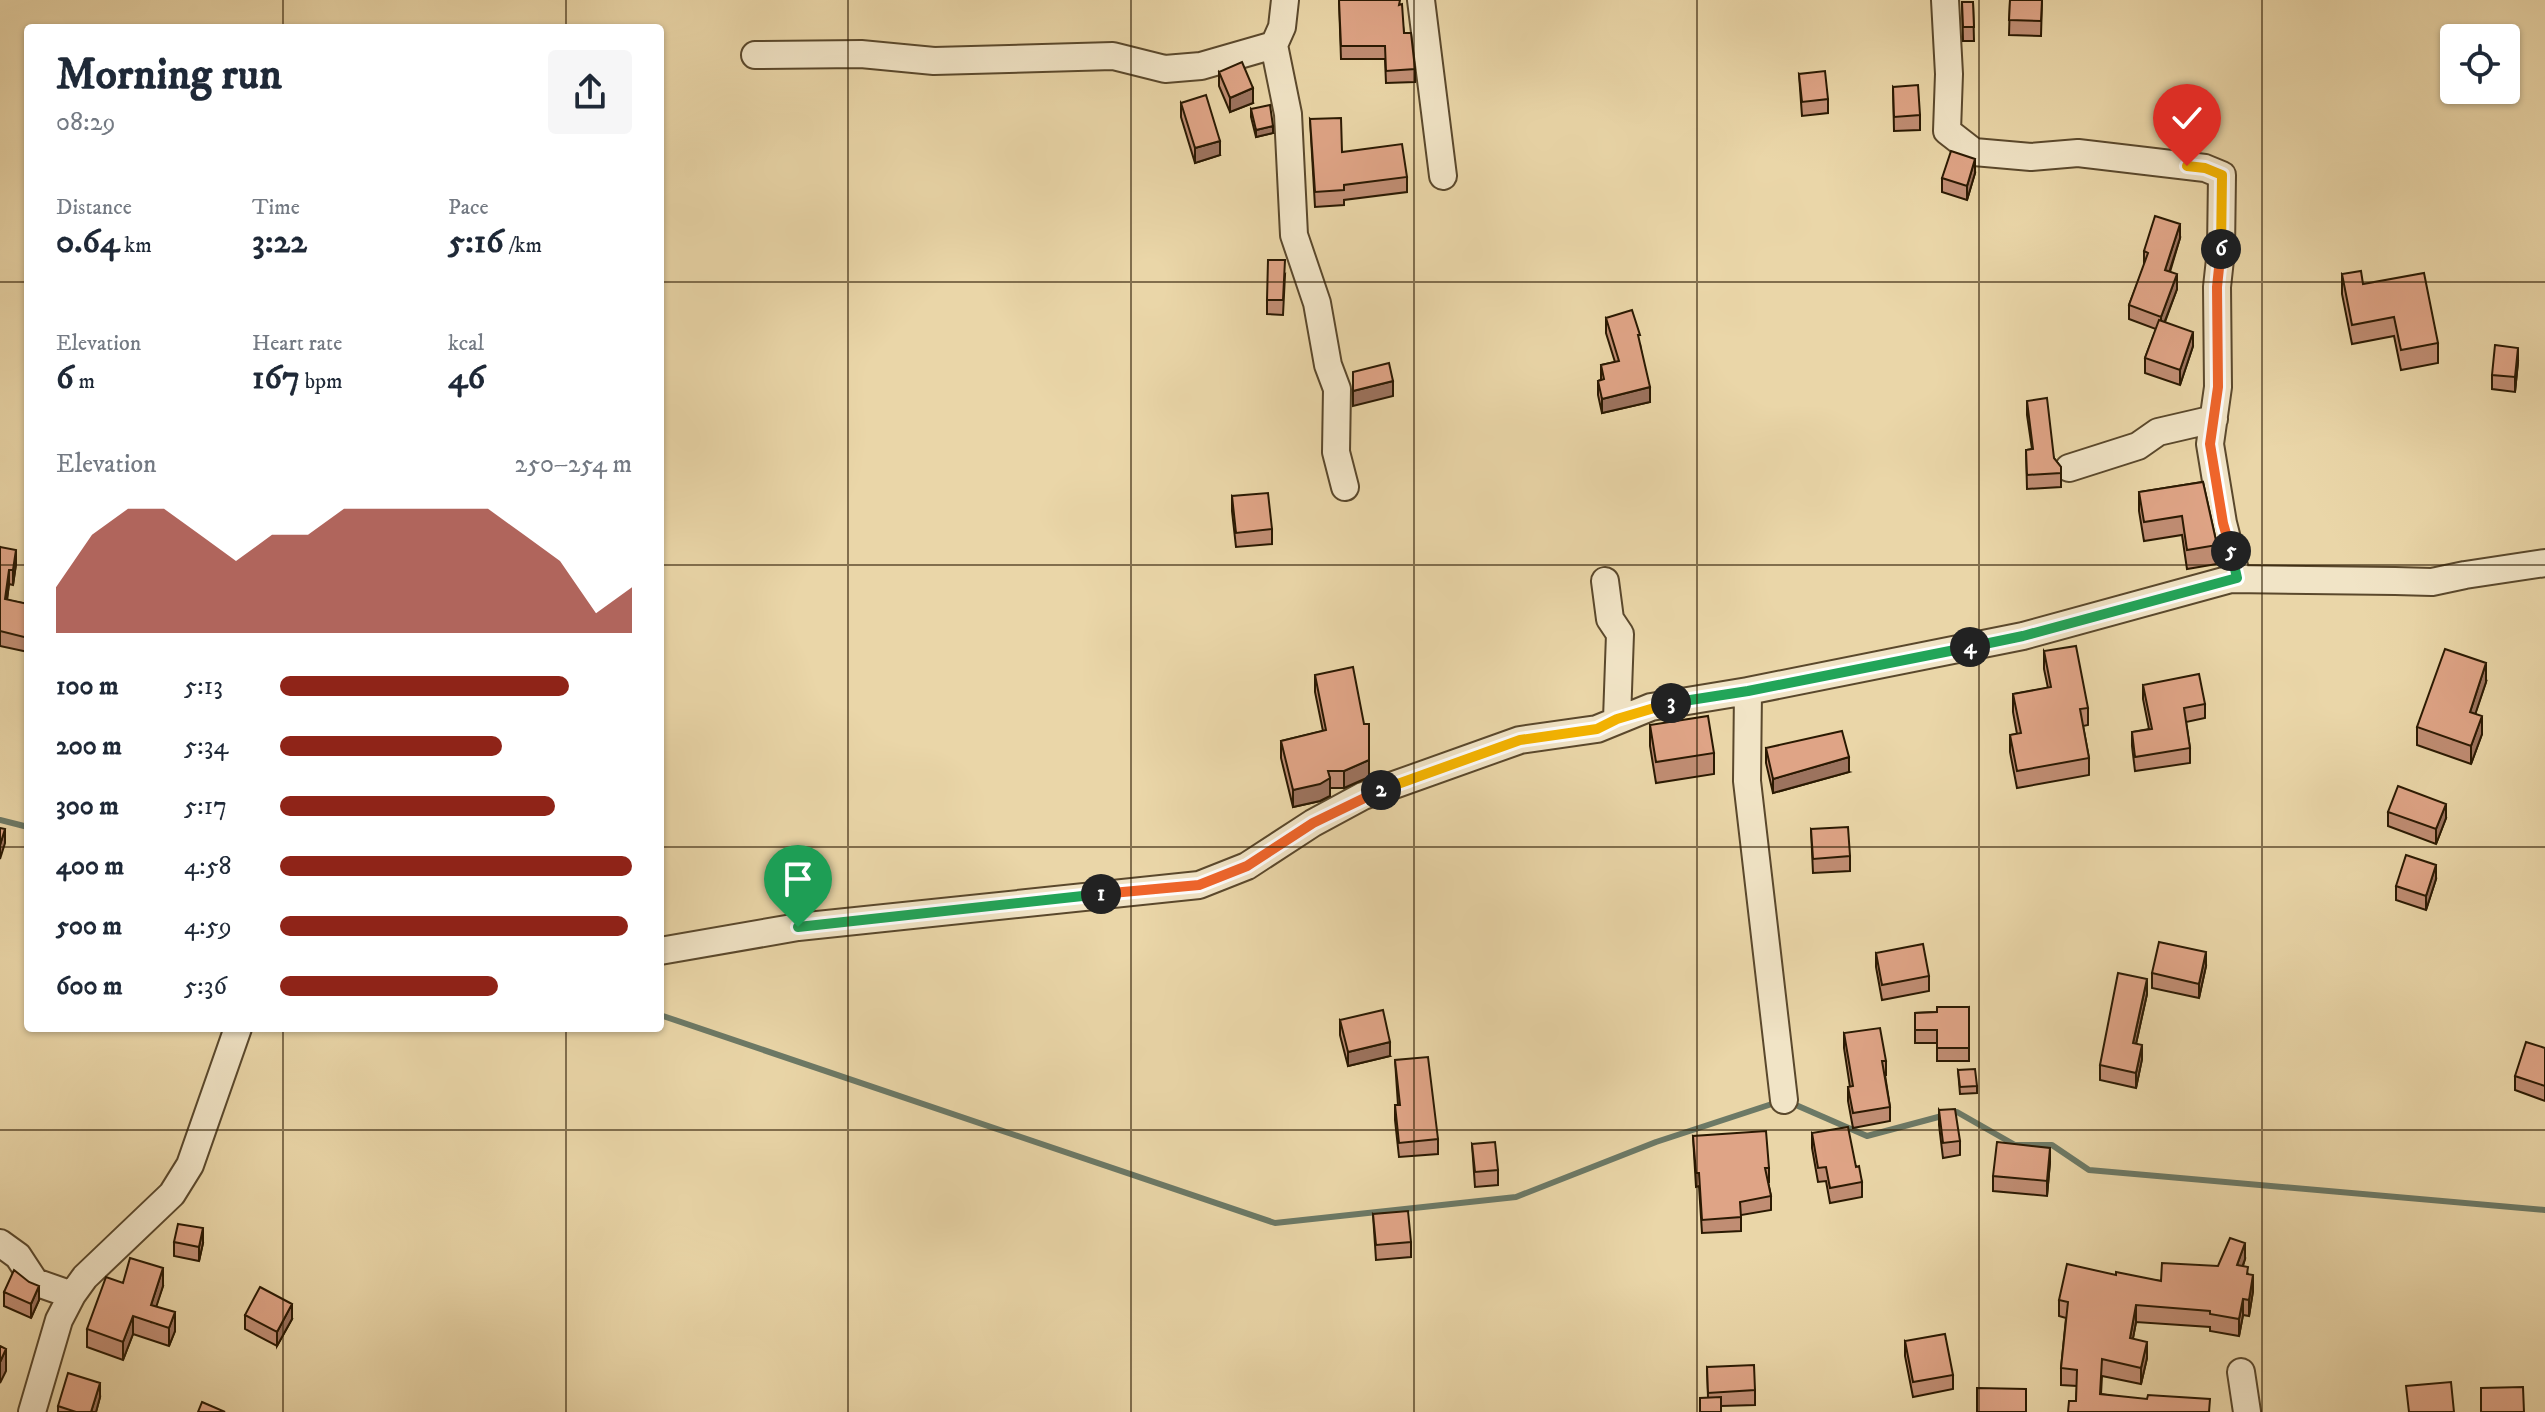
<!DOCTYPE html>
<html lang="en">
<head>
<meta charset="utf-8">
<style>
	body { margin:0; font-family:"IM FELL DW Pica",serif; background:#f6f6f7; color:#1f2937; height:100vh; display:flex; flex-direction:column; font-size:30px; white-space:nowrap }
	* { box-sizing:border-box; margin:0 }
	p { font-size:26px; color:#747a83 }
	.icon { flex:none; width:44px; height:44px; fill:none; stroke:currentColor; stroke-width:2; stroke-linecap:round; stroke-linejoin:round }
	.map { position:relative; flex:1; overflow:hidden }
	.details { position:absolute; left:24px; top:24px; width:640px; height:1008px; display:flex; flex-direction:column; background:#fff; border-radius:8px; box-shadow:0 2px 6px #0004 }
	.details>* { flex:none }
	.tools { position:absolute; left:2440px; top:24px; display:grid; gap:16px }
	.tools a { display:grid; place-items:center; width:80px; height:80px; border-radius:8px; background:#fff; box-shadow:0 2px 6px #0004; font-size:40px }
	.pin { position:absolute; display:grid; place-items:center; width:68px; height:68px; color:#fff; margin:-82px -34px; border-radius:50% 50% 50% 0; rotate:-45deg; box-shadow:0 0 8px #0007 }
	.pin .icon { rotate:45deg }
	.km { position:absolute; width:40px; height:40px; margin:-20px; border-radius:50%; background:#222; color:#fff; font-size:22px; line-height:40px; text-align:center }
	.round { display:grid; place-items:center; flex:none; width:84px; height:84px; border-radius:8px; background:#f6f6f7 }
	.head { display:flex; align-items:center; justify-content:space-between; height:136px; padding:0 32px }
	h1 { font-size:44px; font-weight:700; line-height:60px }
	.stats { display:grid; grid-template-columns:repeat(3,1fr); gap:12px; height:136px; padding:8px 32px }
	.stats div { display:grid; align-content:center }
	.stats b { font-size:34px; font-weight:700 }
	.stats small { font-size:22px; font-weight:400 }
	.stats p { font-size:22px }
	.chart { height:224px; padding:16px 32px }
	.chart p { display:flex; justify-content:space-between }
	.chart svg { width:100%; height:144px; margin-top:8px; fill:#8f2418; opacity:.7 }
	ul { padding:0 32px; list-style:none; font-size:26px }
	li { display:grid; grid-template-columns:128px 96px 1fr; align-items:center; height:60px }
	li i { height:20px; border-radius:10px; background:#8f2418 }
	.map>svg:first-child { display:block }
</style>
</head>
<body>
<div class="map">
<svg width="2545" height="1412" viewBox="0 0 2545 1412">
	<rect width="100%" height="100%" fill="#ead6a8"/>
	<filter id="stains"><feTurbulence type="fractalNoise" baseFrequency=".0025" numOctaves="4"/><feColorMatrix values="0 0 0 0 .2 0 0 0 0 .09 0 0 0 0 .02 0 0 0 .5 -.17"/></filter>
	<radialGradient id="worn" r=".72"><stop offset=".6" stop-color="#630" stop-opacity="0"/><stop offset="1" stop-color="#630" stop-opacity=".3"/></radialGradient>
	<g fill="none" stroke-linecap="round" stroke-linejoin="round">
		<path stroke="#6c7966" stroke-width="6" d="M0,820l28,7
			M660,1015l615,208 241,-26 140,-55 122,-40
			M1789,1102l78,34 90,-24 58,33h37l37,25 456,40"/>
		<defs>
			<path id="minor" d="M1421,0l22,176
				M1945,0l4,74 -2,57 27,21 57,5 47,-4 127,15 17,7 -1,75 -4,37 1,100 -8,57 13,79 14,55
				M1274,45l14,69 6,121 23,68 11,62 9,24 -1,63 9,35
				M755,55l106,-1 73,7 179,-5 52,13 36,-3 73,-21 8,-18 3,-27
				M2069,468l69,-22 20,-14 56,-13
				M1605,581l5,38 10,15 -3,85
				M1748,691l-1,90 37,319
				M660,951l138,-24 401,-42 48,-19 66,-43 50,-27 157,-56 77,-11 54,-22 97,-16 275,-55 208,-57 164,2 37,1 33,-7 80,-12
				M0,1243l18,13 17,26 37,13
				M2241,1372l6,40
				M32,1412l27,-92 13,-25 13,-18 87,-83 18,-29 48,-137"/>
		</defs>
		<use href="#minor" stroke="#5a482c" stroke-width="30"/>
		<use href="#minor" stroke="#f1e4c6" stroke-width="26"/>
	</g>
	<path fill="#c08d73" stroke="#2a1902" stroke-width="2" d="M1339,0l61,5 4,28 11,36v13l-29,1 -1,-24h-44z
		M2010,0h32l-1,36 -32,-1z
		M1962,2h11l1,39h-11z
		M1219,72l34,31 -23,9 -11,-26z
		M1799,74l29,25v14l-26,3z
		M1893,87l27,28v15l-26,1z
		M1181,103l39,52 -25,8 -14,-46z
		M1251,109l22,24 -17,4 -5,-20z
		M1310,119l32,33 65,25v15l-63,8v5l-29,2z
		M1975,173l-8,27 -25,-8v-14z
		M2180,238l-10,34 7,17 -12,33 28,24 -13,39 -35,-12v-15l11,-29 -27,-10v-14l15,-39v-15z
		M2342,274l96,69v20l-37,7 -7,-34 -42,8 -10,-50z
		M1285,275l-2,40 -16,-1v-14z
		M1606,318l34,26 10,58 -48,11 -4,-18v-14l3,-1v-15l14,-3 -9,-29z
		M2518,362l-3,30 -23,-3v-14z
		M2027,401l27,57 7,9v20l-34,2 -1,-39 6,-1 -5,-34z
		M2203,482l14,63v19l-30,5 -5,-34 -38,6 -5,-30v-19z
		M1232,496l40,33v15l-36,3 -4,-36z
		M0,547l16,17 -3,21 -4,-1 -2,16 21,4v48l-28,-6z
		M2044,651l44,57v17l-5,1 6,32v17l-72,13 -7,-36v-17l7,-1 -4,-22v-18l35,-6 -4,-19z
		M1315,675l54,102 -25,11h-14v8l-10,5 -27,6 -12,-49v-17l42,-10 -8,-39z
		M2486,682l-11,32 7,20 -11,30 -54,-19v-18z
		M2143,685l62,19v14l-19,4 4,26v15l-55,8 -3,-25v-14l17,-3 -6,-30z
		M1650,725l64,28v21l-58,9 -6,-37z
		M1766,748l83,24 -76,21 -7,-30z
		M2388,812l58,6 -10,26 -48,-18z
		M1811,829l39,27v15l-37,2z
		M2436,879l-10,31 -30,-10v-14z
		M1876,953l53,23v15l-47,9 -6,-33z
		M2206,966l-7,32 -47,-10v-15z
		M2147,994l-11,50 6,15 -6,29 -36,-8v-15z
		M1969,1007v54h-32v-18h-22v-30l22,-1z
		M1340,1020l50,36 -42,10 -8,-31z
		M1844,1033l42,28v14h-1l5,32v14l-37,7 -5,-27v-14h2l-6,-39z
		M2545,1048v53l-30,-11v-14z
		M1395,1060l43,79v15l-39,3 -4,-37v-15h3z
		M1958,1070l19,16v7l-17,1z
		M1939,1110l21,31v14l-17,3 -4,-33z
		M1812,1133l44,34 6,15v15l-32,6 -4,-22 -8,1 -6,-34z
		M1693,1136l76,32v14h-1l3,14v14l-30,5v16l-39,2 -3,-47 -3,1z
		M1472,1144l26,26v15l-23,2z
		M2050,1162l-3,34 -54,-5v-15z
		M1373,1214l38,28v15l-35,3z
		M174,1242l29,1 -4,18 -25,-5z
		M2245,1259l-2,7 5,8 5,17 -4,25 -6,-1 -4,21 -29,-5v-4l-74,-5 -3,16 14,20 -6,26 -39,-8 -1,18 109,18 -134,-11 1,-15 -16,-1v-17l5,-50 -7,-2v-16l57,-25 45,6z
		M123,1283l40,3 -7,20 19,25 -6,15 -36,-12 -10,26 -36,-13v-18z
		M4,1292l35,8 -8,18 -27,-12z
		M245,1315l47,4 -15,27 -32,-17z
		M1905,1341l48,34v14l-40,8 -8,-41z
		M1707,1367l48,23v15l-34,1 -13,-9z
		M100,1397l-4,15h-38v-6z"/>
	<path fill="#9c735e" stroke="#2a1902" stroke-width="2" d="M1253,88v15l-23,9v-14z
		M1273,126v7l-17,4v-7z
		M1220,141v14l-25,8v-15z
		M1975,159v14l-8,27v-14z
		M2180,224v14l-15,47v-15z
		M2177,274v15l-16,42v-14z
		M2193,332v14l-13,39v-15z
		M2518,348v14l-3,30v-15z
		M1393,381v15l-40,10v-15z
		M1650,387v15l-48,11v-14z
		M16,550v14l-3,21v-15z
		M9,570v14l-4,30v-15z
		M2486,663v19l-16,48v-18z
		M2482,716v18l-11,30v-18z
		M1849,757v15l-76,21v-14z
		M1369,760v17l-25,11v-17z
		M1330,778v18l-10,5 -27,6v-17z
		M2446,804v14l-10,26v-15z
		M5,829v14l-5,16v-14z
		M2436,865v14l-10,31v-14z
		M2206,952v14l-7,32v-14z
		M2147,979v15l-14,63v-14z
		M1390,1042v14l-42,10v-14z
		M2142,1045v14l-6,29v-15z
		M2050,1148v14l-3,34v-15z
		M203,1228v15l-4,18v-14z
		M2245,1243v16l-8,22v-16z
		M163,1268v18l-12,37v-18z
		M2253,1275v16l-4,25v-16z
		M39,1286v14l-8,18v-14z
		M2243,1299v16l-4,21v-17z
		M292,1304v15l-15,27v-14z
		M2136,1305v17l-6,32v-16z
		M175,1312v19l-6,15v-18z
		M133,1316v18l-10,26v-18z
		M2147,1342v16l-6,26v-16z
		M6,1349v22l-6,12v-21z
		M100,1383v14l-4,15h-5z"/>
	<path fill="#dfa486" stroke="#2a1902" stroke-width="2" d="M1339,0h61l-1,5 3,-1 2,29h7l4,36 -29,2 -1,-25h-44z
		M2010,0h32l-1,21 -32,-1z
		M1962,2h11l1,25h-11z
		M1242,62l11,26 -23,10 -11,-26z
		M1825,71l3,28 -26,3 -3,-28z
		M1918,85l2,30 -26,2 -1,-30z
		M1206,95l14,46 -25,7 -14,-45z
		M1270,105l3,21 -17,4 -5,-21z
		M1341,118l1,34 60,-8 5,33 -63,8v5l-29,2 -5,-73z
		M1951,151l24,8 -8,27 -25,-8z
		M2155,216l25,8 -15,46 12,4 -16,43 -32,-12 19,-52 -4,-2z
		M1268,260h17l-2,40h-16z
		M2361,271l2,13 61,-11 14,70 -37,7 -7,-33 -42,8 -10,-51z
		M1632,310l8,25h-2l12,52 -48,12 -4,-18 6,-2 -3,-14 18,-4 -13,-43z
		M2159,320l34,12 -13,38 -35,-12z
		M2495,345l23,3 -3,29 -23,-2z
		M1389,363l4,18 -40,10v-19z
		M2047,398l7,60 7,9v6l-34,2 -1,-25 7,-1 -6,-48z
		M2203,482l14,63 -30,5 -5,-34 -38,6 -5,-30z
		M1268,493l4,36 -36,4 -4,-37z
		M0,547l16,3 -3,20h-4l-4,29 23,5v34l-28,-7z
		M2076,646l12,62 -8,1 9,49 -72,13 -7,-36 11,-2 -8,-39 38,-7 -7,-36z
		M2445,649l41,14 -16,49 12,4 -11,30 -54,-19z
		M1353,667l11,57h5v36l-25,11h-16l2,7 -10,6 -27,6 -12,-49 45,-11 -11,-55z
		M2199,674l6,30 -21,4 6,40 -55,9 -3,-25 20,-3 -9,-44z
		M1708,716l6,37 -58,9 -6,-37z
		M1842,731l7,26 -76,22 -7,-31z
		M2398,786l48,18 -10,25 -48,-17z
		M1848,827l2,29 -37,3 -2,-30z
		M0,828l5,1 -5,16z
		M2406,855l30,10 -10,31 -30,-10z
		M2159,942l47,10 -7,32 -47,-11z
		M1923,944l6,32 -47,9 -6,-32z
		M2118,973l29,6 -14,64 9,2 -6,28 -36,-8z
		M1937,1007h32v41h-32v-18h-22v-17l22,-1z
		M1383,1010l7,32 -42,10 -8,-32z
		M1880,1028l6,33h-4l8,46 -37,6 -5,-26 5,-1 -9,-53z
		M2526,1042l19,6v38l-30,-10z
		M1428,1057l10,82 -39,4 -4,-38h5l-5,-45z
		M1975,1069l2,17 -17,1 -2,-17z
		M1955,1109l5,32 -17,2 -4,-33z
		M1848,1127l8,40 3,-1 3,16 -32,6 -4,-21 -8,1 -6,-35z
		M1766,1131l3,37h-4l6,28 -31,6 1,15 -39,3 -3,-47h-3l-3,-37z
		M1495,1142l3,28 -23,2 -3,-28z
		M1997,1142l53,6 -3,33 -54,-5z
		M1408,1211l3,31 -35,3 -3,-31z
		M178,1224l25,4 -4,19 -25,-5z
		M2230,1238l15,5 -8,22 11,2 -1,7 6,1 -4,25 -6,-1 -4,20 -29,-5v-3l-74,-6 -6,33 17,4 -6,26 -39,-9 -2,35 47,5 1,-4 62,4 -1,13h-141l1,-11h7l1,-31 -16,-2 7,-66 -9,-2 8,-36 49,11v-3l45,9 1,-18 56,3z
		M130,1258l33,10 -12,37 24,7 -6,16 -36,-12 -10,26 -36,-13 19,-52 17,6z
		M14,1270l15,12 10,4 -8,18 -27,-12z
		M260,1287l32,17 -15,28 -32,-17z
		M1945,1334l8,41 -40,7 -8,-41z
		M0,1346l6,3 -6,13z
		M1754,1365l1,25 -47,3 -1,-26z
		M68,1373l32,10 -9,29h-15l-18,-6z
		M2451,1382l3,30h-45l-3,-26z
		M2523,1387l1,25h-43v-24z
		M1977,1388l49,1v23h-49z
		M1721,1397v15h-21v-14z
		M202,1402l23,10h-27z"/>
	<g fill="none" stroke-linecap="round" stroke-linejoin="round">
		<defs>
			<path id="split-1" d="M798,927l303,-33"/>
			<path id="split-2" d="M1101,894l98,-9 48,-19 66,-43 68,-33"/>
			<path id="split-3" d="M1381,790l139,-50 77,-11 20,-10 54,-16"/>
			<path id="split-4" d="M1671,703l77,-12 222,-44"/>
			<path id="split-5" d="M1970,647l53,-11 214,-58 -6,-27"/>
			<path id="split-6" d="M2221,249l-4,38 1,100 -8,57 13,79 8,28"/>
			<path id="split-7" d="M2187,166l18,2 17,7 -1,74"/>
		</defs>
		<use href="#split-1" stroke="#fff" stroke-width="16"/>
		<use href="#split-2" stroke="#fff" stroke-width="16"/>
		<use href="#split-3" stroke="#fff" stroke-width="16"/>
		<use href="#split-4" stroke="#fff" stroke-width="16"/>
		<use href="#split-5" stroke="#fff" stroke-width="16"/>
		<use href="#split-6" stroke="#fff" stroke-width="16"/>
		<use href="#split-7" stroke="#fff" stroke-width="16"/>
		<use href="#split-1" stroke="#22a559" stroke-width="10"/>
		<use href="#split-2" stroke="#f0652b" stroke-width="10"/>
		<use href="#split-3" stroke="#f5b400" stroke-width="10"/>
		<use href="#split-4" stroke="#22a559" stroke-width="10"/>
		<use href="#split-5" stroke="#22a559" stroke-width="10"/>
		<use href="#split-6" stroke="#f0652b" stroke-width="10"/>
		<use href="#split-7" stroke="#f5b400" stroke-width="10"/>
	</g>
	<path fill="none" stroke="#2a1902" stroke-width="2" stroke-opacity="0.55" d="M283,0v28M566,0v28M848,0v1412M1131,0v1412M1414,0v1412M1697,0v1412M1979,0v1412M2262,0v1412M0,282h28M660,282h1885M0,565h28M660,565h1885M0,847h28M660,847h1885M283,1028v384M566,1028v384M0,1130h2545"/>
	<rect width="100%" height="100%" filter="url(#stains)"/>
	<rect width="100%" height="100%" fill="url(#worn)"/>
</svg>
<div class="tools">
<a><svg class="icon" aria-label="locate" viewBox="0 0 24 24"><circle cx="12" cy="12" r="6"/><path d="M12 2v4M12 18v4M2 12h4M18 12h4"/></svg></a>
</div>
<div class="pin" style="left:798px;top:927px;background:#1e9e55"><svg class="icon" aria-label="arrive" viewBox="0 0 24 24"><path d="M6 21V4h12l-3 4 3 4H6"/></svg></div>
<div class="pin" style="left:2187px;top:166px;background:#d93025"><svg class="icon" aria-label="check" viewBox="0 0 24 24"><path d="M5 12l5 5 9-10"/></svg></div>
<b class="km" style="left:1101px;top:894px">1</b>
<b class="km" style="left:1381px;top:790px">2</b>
<b class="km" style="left:1671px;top:703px">3</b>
<b class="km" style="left:1970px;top:647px">4</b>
<b class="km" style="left:2231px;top:551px">5</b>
<b class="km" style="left:2221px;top:249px">6</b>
<section class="details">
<div class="head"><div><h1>Morning run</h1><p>08:29</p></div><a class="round"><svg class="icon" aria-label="share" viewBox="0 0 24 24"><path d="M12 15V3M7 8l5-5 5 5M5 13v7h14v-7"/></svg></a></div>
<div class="stats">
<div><p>Distance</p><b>0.64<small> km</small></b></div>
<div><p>Time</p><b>3:22</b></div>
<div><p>Pace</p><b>5:16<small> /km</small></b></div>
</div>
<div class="stats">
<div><p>Elevation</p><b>6<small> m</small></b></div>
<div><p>Heart rate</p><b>167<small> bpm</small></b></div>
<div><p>kcal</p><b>46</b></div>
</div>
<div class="chart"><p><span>Elevation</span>250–254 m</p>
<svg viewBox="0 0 160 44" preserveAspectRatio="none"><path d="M0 44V30L10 14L20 6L30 6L40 14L50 22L60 14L70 14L80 6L90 6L100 6L110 6L120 6L130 14L140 22L150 38L160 30V44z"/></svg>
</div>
<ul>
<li><b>100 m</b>5:13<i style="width:82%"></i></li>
<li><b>200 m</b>5:34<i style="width:63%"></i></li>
<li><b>300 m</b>5:17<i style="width:78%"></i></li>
<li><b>400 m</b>4:58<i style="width:100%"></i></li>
<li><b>500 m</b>4:59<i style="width:99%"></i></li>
<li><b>600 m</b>5:36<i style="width:62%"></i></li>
</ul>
</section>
</div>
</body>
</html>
